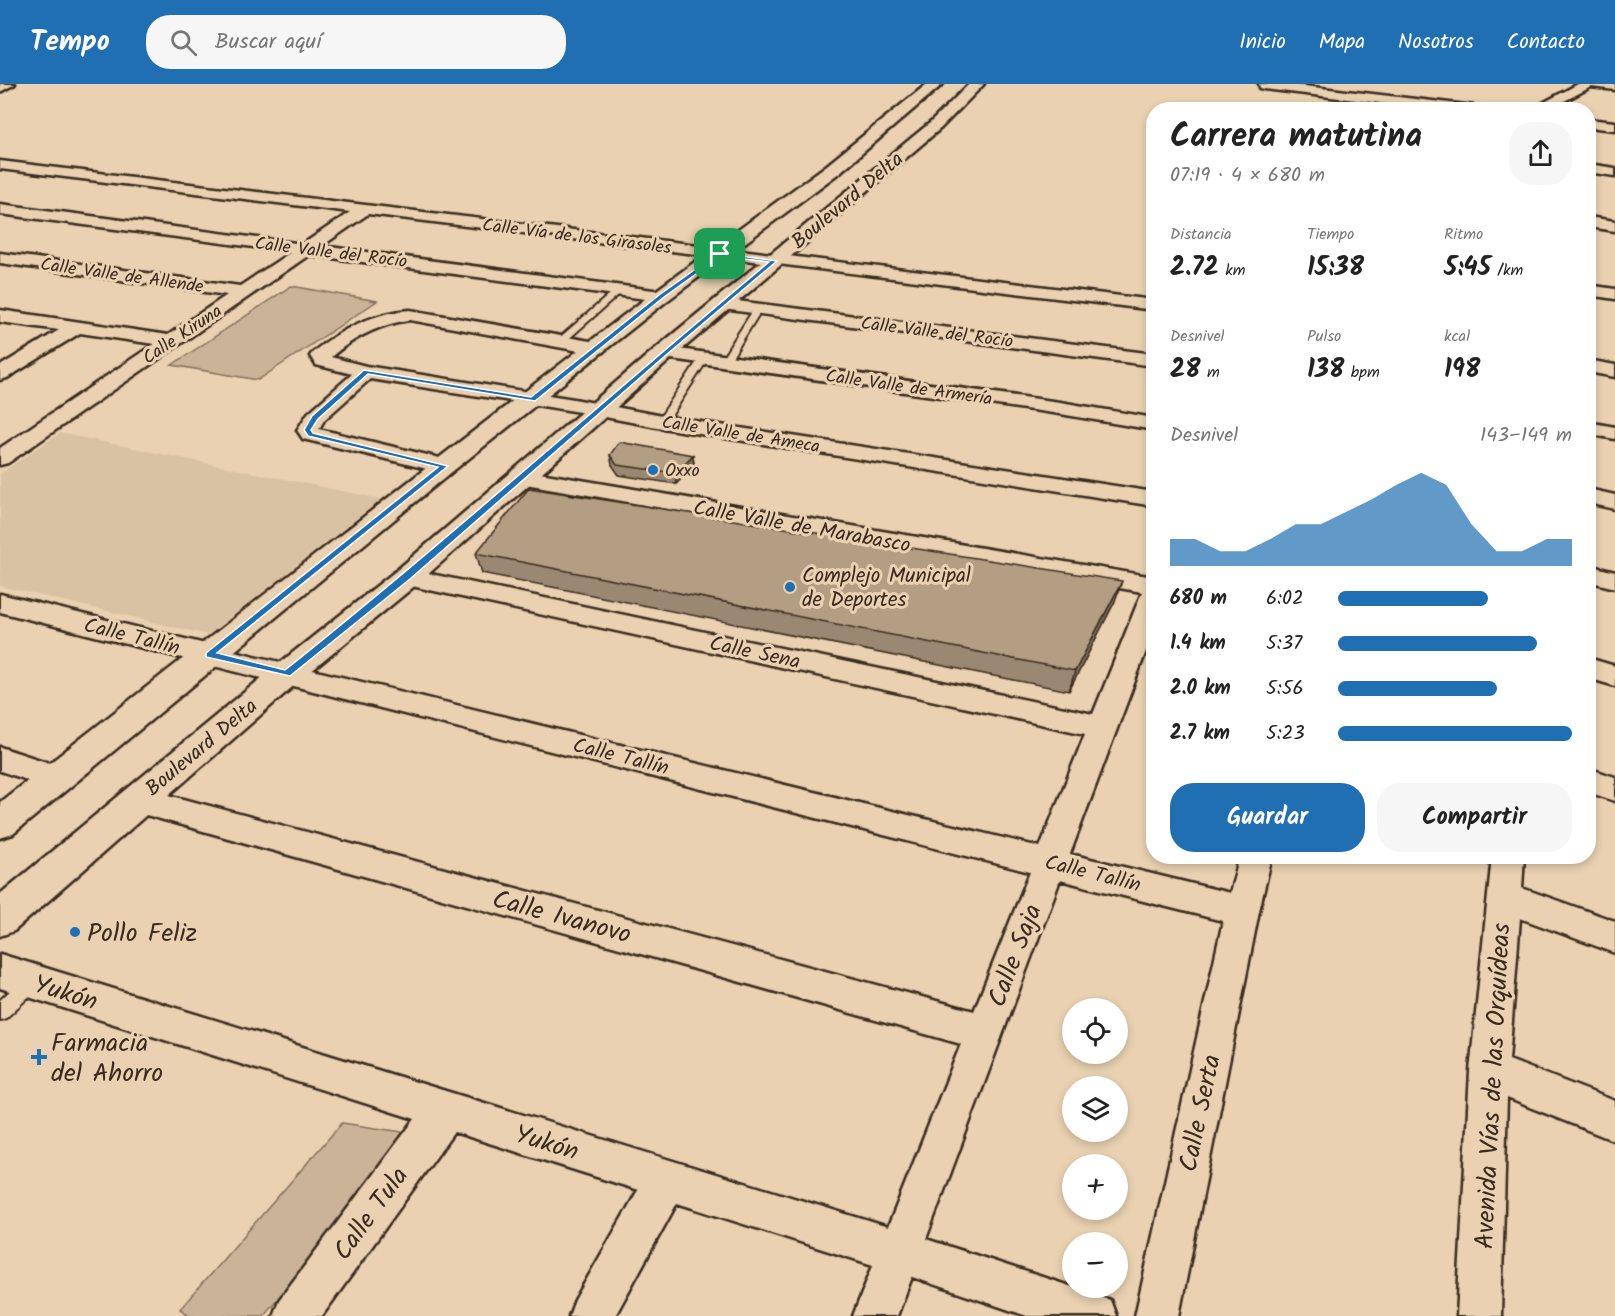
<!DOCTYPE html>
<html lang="es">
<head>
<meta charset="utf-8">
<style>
	body { margin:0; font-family:Kalam,sans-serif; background:#f6f6f6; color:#222; height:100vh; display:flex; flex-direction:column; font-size:22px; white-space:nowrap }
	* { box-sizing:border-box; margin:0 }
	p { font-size:20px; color:#767676 }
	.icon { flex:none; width:33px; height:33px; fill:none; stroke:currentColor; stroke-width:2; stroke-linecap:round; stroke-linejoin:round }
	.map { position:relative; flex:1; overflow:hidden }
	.details { position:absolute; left:1146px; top:18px; width:450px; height:762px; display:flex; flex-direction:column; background:#fff; border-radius:24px; box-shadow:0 3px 9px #0003 }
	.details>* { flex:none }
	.buttons { position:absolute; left:1062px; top:914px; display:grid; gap:12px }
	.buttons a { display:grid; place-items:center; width:66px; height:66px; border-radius:50%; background:#fff; box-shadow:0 3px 9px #0003; font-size:30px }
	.pin { position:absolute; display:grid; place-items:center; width:51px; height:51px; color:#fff; margin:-26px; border-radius:12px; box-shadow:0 3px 9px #0006 }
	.round { display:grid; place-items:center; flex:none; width:63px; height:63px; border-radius:24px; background:#f6f6f6 }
	.overview { display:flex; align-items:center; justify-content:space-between; height:102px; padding:0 24px }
	h1 { font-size:33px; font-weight:700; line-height:45px }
	.metrics { display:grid; grid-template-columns:repeat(3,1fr); gap:9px; height:102px; padding:6px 24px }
	.metrics div { display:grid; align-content:center }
	.metrics b { font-size:26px; font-weight:700 }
	.metrics small { font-size:16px; font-weight:400 }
	.metrics p { font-size:16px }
	.chart { height:168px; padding:12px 24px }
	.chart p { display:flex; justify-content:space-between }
	.chart svg { width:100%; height:108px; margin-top:6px; fill:#1f6fb2; opacity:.7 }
	.action { display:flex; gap:12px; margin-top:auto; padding:12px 24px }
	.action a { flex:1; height:69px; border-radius:24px; background:#1f6fb2; color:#fff; font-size:24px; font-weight:700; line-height:69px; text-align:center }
	.action a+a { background:#f6f6f6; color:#222 }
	ul { padding:0 24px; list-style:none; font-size:20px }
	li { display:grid; grid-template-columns:96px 72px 1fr; align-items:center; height:45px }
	li i { height:15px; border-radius:8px; background:#1f6fb2 }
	header { display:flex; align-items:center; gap:36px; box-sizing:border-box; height:84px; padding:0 30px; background:#1f6fb2; color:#fff }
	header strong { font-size:28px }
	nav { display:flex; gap:33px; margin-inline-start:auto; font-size:21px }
	.search { width:420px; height:54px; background:#f6f6f6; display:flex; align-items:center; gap:15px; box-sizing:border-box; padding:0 21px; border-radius:24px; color:#767676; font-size:22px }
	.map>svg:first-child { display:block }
</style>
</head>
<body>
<header>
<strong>Tempo</strong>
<div class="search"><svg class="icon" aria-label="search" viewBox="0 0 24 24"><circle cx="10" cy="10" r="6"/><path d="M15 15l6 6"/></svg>Buscar aquí</div>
<nav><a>Inicio</a><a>Mapa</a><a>Nosotros</a><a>Contacto</a></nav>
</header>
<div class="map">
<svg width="1615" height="1232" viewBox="0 0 1615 1232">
	<rect width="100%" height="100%" fill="#e9d1b1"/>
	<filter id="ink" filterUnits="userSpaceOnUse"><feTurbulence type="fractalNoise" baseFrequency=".0167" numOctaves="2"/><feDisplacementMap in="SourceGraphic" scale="12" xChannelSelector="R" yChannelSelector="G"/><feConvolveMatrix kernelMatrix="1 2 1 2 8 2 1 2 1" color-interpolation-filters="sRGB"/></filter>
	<g filter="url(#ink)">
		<path fill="#d9c2a4" d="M60,349l321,66 -173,136 -208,-49v-112z"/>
		<path fill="#cab397" stroke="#826e5a" stroke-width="1.5" d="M291,202l86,15 -119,79 -86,-15z
			M342,1039l74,11 -153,182h-72l-11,-7z"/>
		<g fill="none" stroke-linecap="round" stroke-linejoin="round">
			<defs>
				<path id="service" d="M617,204l7,2 -60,53h-6v-4z
					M755,223l7,2 -34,55h-6l-2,-2z
					M700,273l8,2 -42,65h-8l-1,-2z
					M31,891l6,2 3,6 -3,6 -31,29 -6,2v-20l25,-23z"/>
				<path id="minor" d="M0,0h15l-15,8z
					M1259,0h28l188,22 6,4h-43l-174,-21 -4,-1z
					M1578,0h37v6l-24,-3 -44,23h-17z
					M1588,35l27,3v8l-27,-3z
					M0,77l1154,139v10l-786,-96 -46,32 339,45 6,1 3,4 -3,4 -6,1 -352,-46 -301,208 -8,2v-17l154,-104 -74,-11 -73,45 -7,2v-14l59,-36 -59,-8v-12l168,25 59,-40 -227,-32v-10l240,33 51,-34 -291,-38v-10l303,40 47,-32 -350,-43z
					M1588,80l27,4v8l-27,-4z
					M1588,133l27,4v10l-27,-4z
					M1588,201l27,4v10l-27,-4z
					M721,215l433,55v12l-439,-58 -3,-4 3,-4z
					M410,226l186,32 7,2 3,4 -3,4 -7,2 -186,-34c-30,4 -57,18 -79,37l35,9 208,33 88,17 492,76v14l-492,-78 -88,-17 -204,-32 -46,41 -5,9 133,32 3,5 -3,5 -8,2 -141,-34 -6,-9 11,-17 44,-39 -36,-9 -6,-9 3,-4c28,-23 60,-39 97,-42z
					M664,263l396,55 94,16v12l-94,-16 -403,-57 -3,-4 3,-4z
					M1588,276l27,5v12l-27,-5z
					M1588,338l27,5v12l-27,-5z
					M522,386l632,107v53l-84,224 160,39 10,-37h32l-13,55 -80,405h-44l88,-395 -163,-41 -134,359 168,55 16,6 6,16h-89l-115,-39 -15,39h-44l20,-51 -196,-62 -62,113h-46l6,-16 63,-110 -184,-58 -132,184h-49l6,-16 136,-181 -415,-131v-34l888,273 73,-183 -822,-231 -11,-4 -5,-9 5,-9 11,-4 835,224 56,-139 -1030,-260v-18l1040,253 45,-113 -678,-149 -9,-2 -4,-6 4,-6 9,-2 686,145 49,-122 -628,-110 -3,-5 3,-5z
					M1588,405l27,6v14l-27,-6z
					M1588,481l27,7v16l-27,-7z
					M1588,574l27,8v20l-27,-8z
					M0,663l68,22 4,9 -4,9 -11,3 -57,-19z
					M1588,684l27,9v24l-27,-9z
					M1492,772h32l-2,32 93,33v32l-95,-35 -11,142 106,41v40l-108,-43 -6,218h-44l13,-245z"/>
				<path id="primary" d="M927,0h16l-104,89 -171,127 -215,171 -440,363 -13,4v-36l435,-341 219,-169 173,-127z
					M969,0h15l-43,44 -269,230 -255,226 -119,98 -284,249 -14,5v-42l276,-228 121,-96 259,-222 275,-226z"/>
			</defs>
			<use href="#service" stroke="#3b2a1e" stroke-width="4"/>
			<use href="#minor" stroke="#3b2a1e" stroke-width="5"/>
			<use href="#primary" stroke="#3b2a1e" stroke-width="5"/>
			<use href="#service" fill="#e9d1b1" fill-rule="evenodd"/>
			<use href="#minor" fill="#e9d1b1" fill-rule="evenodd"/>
			<use href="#primary" fill="#e9d1b1" fill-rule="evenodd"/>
		</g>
		<path fill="#9a8872" stroke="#3b2a1e" stroke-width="1.5" d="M610,371h83l1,11 -18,18 -57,-9 -7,-10z
			M476,469l639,48 -46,90 -587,-118z"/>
		<path fill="#7d6f5c" stroke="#3b2a1e" stroke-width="1.5" d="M693,371l1,11 -18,18 -1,-11z
			M1122,497l-7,20 -46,90 6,-20z"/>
		<path fill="#b39e84" stroke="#3b2a1e" stroke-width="1.5" d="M619,358l74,13 -18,18 -58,-8 -7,-10z
			M529,404l593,93 -47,90 -599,-118z"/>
	</g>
	<path fill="#1f6fb2" stroke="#fff" stroke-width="1.5" fill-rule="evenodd" d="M718,169l59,8 -111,94 -256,224 -120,97 -84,-19v-4l232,-186 -130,-31 -4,-6 8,-14 52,-46 167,27 128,-102zM721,172l48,6c-162,135 -319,276 -484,408l-68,-17 231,-187 -135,-33 -2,-3 7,-11 50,-45 167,27 129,-104z"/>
	<g fill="#1f6fb2" stroke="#e9d1b1" stroke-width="2">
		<circle cx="653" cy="386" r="6"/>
		<circle cx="790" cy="503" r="6"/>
		<circle cx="75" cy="848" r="6"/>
		<path d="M36 964h6v6h6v6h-6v6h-6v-6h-6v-6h6z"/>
	</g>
	<g text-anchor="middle" stroke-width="6" stroke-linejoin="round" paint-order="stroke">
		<g font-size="18" fill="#3b2a1e" stroke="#e9d1b1">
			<text transform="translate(577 152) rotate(7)" y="6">Calle Vía de los Girasoles</text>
			<text transform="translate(331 168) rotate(7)" y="6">Calle Valle del Rocío</text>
			<text transform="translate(122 191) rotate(8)" y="6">Calle Valle de Allende</text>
			<text transform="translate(937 248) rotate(7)" y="6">Calle Valle del Rocío</text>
			<text transform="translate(182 250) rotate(-34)" y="6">Calle Kiruna</text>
			<text transform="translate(909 303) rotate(8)" y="6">Calle Valle de Armería</text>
			<text transform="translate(741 350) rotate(9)" y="6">Calle Valle de Ameca</text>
		</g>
		<g font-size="18" fill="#3b2a1e" stroke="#e9d1b1" text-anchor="start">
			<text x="665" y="392">Oxxo</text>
		</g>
		<g font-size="21" fill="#3b2a1e" stroke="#e9d1b1">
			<text transform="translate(847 116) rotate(-40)" y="7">Boulevard Delta</text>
			<text transform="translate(802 442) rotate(10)" y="7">Calle Valle de Marabasco</text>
			<text transform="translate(132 552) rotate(14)" y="7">Calle Tallín</text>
			<text transform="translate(755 568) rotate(12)" y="7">Calle Sena</text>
			<text transform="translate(201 663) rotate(-40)" y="7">Boulevard Delta</text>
			<text transform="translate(621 672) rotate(14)" y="7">Calle Tallín</text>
			<text transform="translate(1093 789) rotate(14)" y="7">Calle Tallín</text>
		</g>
		<g font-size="21" fill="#3b2a1e" stroke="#e9d1b1" text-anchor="start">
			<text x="802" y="498">Complejo Municipal<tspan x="802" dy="24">de Deportes</tspan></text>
		</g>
		<g font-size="26" fill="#3b2a1e" stroke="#e9d1b1">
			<text transform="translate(562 832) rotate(15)" y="9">Calle Ivanovo</text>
			<text transform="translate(1014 871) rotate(-69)" y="9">Calle Saja</text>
			<text transform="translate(66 908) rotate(17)" y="9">Yukón</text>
			<text transform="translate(1492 1002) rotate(-87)" y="9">Avenida Vías de las Orquídeas</text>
			<text transform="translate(1199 1029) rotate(-78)" y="9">Calle Serta</text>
			<text transform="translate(547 1058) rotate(17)" y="9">Yukón</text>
			<text transform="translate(370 1129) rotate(-54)" y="9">Calle Tula</text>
		</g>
		<g font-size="26" fill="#3b2a1e" stroke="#e9d1b1" text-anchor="start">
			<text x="87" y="857">Pollo Feliz</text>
			<text x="51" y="967">Farmacia<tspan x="51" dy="30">del Ahorro</tspan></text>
		</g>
	</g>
</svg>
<div class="buttons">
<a><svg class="icon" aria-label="locate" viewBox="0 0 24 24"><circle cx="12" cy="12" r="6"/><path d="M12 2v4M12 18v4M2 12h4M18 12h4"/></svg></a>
<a><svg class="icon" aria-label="layers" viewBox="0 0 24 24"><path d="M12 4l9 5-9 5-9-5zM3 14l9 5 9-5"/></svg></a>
<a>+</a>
<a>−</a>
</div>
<div class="pin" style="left:720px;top:170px;background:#1e9e55"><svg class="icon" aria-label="arrive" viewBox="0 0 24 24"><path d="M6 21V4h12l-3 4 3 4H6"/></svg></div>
<section class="details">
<div class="overview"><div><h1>Carrera matutina</h1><p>07:19 · 4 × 680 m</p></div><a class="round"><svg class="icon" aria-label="share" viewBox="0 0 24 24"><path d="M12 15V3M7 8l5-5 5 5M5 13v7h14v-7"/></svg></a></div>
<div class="metrics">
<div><p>Distancia</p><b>2.72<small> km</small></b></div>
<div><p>Tiempo</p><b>15:38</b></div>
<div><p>Ritmo</p><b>5:45<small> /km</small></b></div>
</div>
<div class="metrics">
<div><p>Desnivel</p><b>28<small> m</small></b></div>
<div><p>Pulso</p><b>138<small> bpm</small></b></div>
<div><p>kcal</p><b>198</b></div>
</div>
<div class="chart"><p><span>Desnivel</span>143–149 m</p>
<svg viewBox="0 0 160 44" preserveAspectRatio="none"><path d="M0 44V33L10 33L20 38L30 38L40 33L50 27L60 27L70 22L80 17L90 11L100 6L110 11L120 27L130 38L140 38L150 33L160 33V44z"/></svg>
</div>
<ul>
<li><b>680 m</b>6:02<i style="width:64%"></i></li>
<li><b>1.4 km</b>5:37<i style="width:85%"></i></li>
<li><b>2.0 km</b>5:56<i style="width:68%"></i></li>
<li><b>2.7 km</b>5:23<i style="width:100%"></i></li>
</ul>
<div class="action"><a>Guardar</a><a>Compartir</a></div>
</section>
</div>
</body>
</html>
